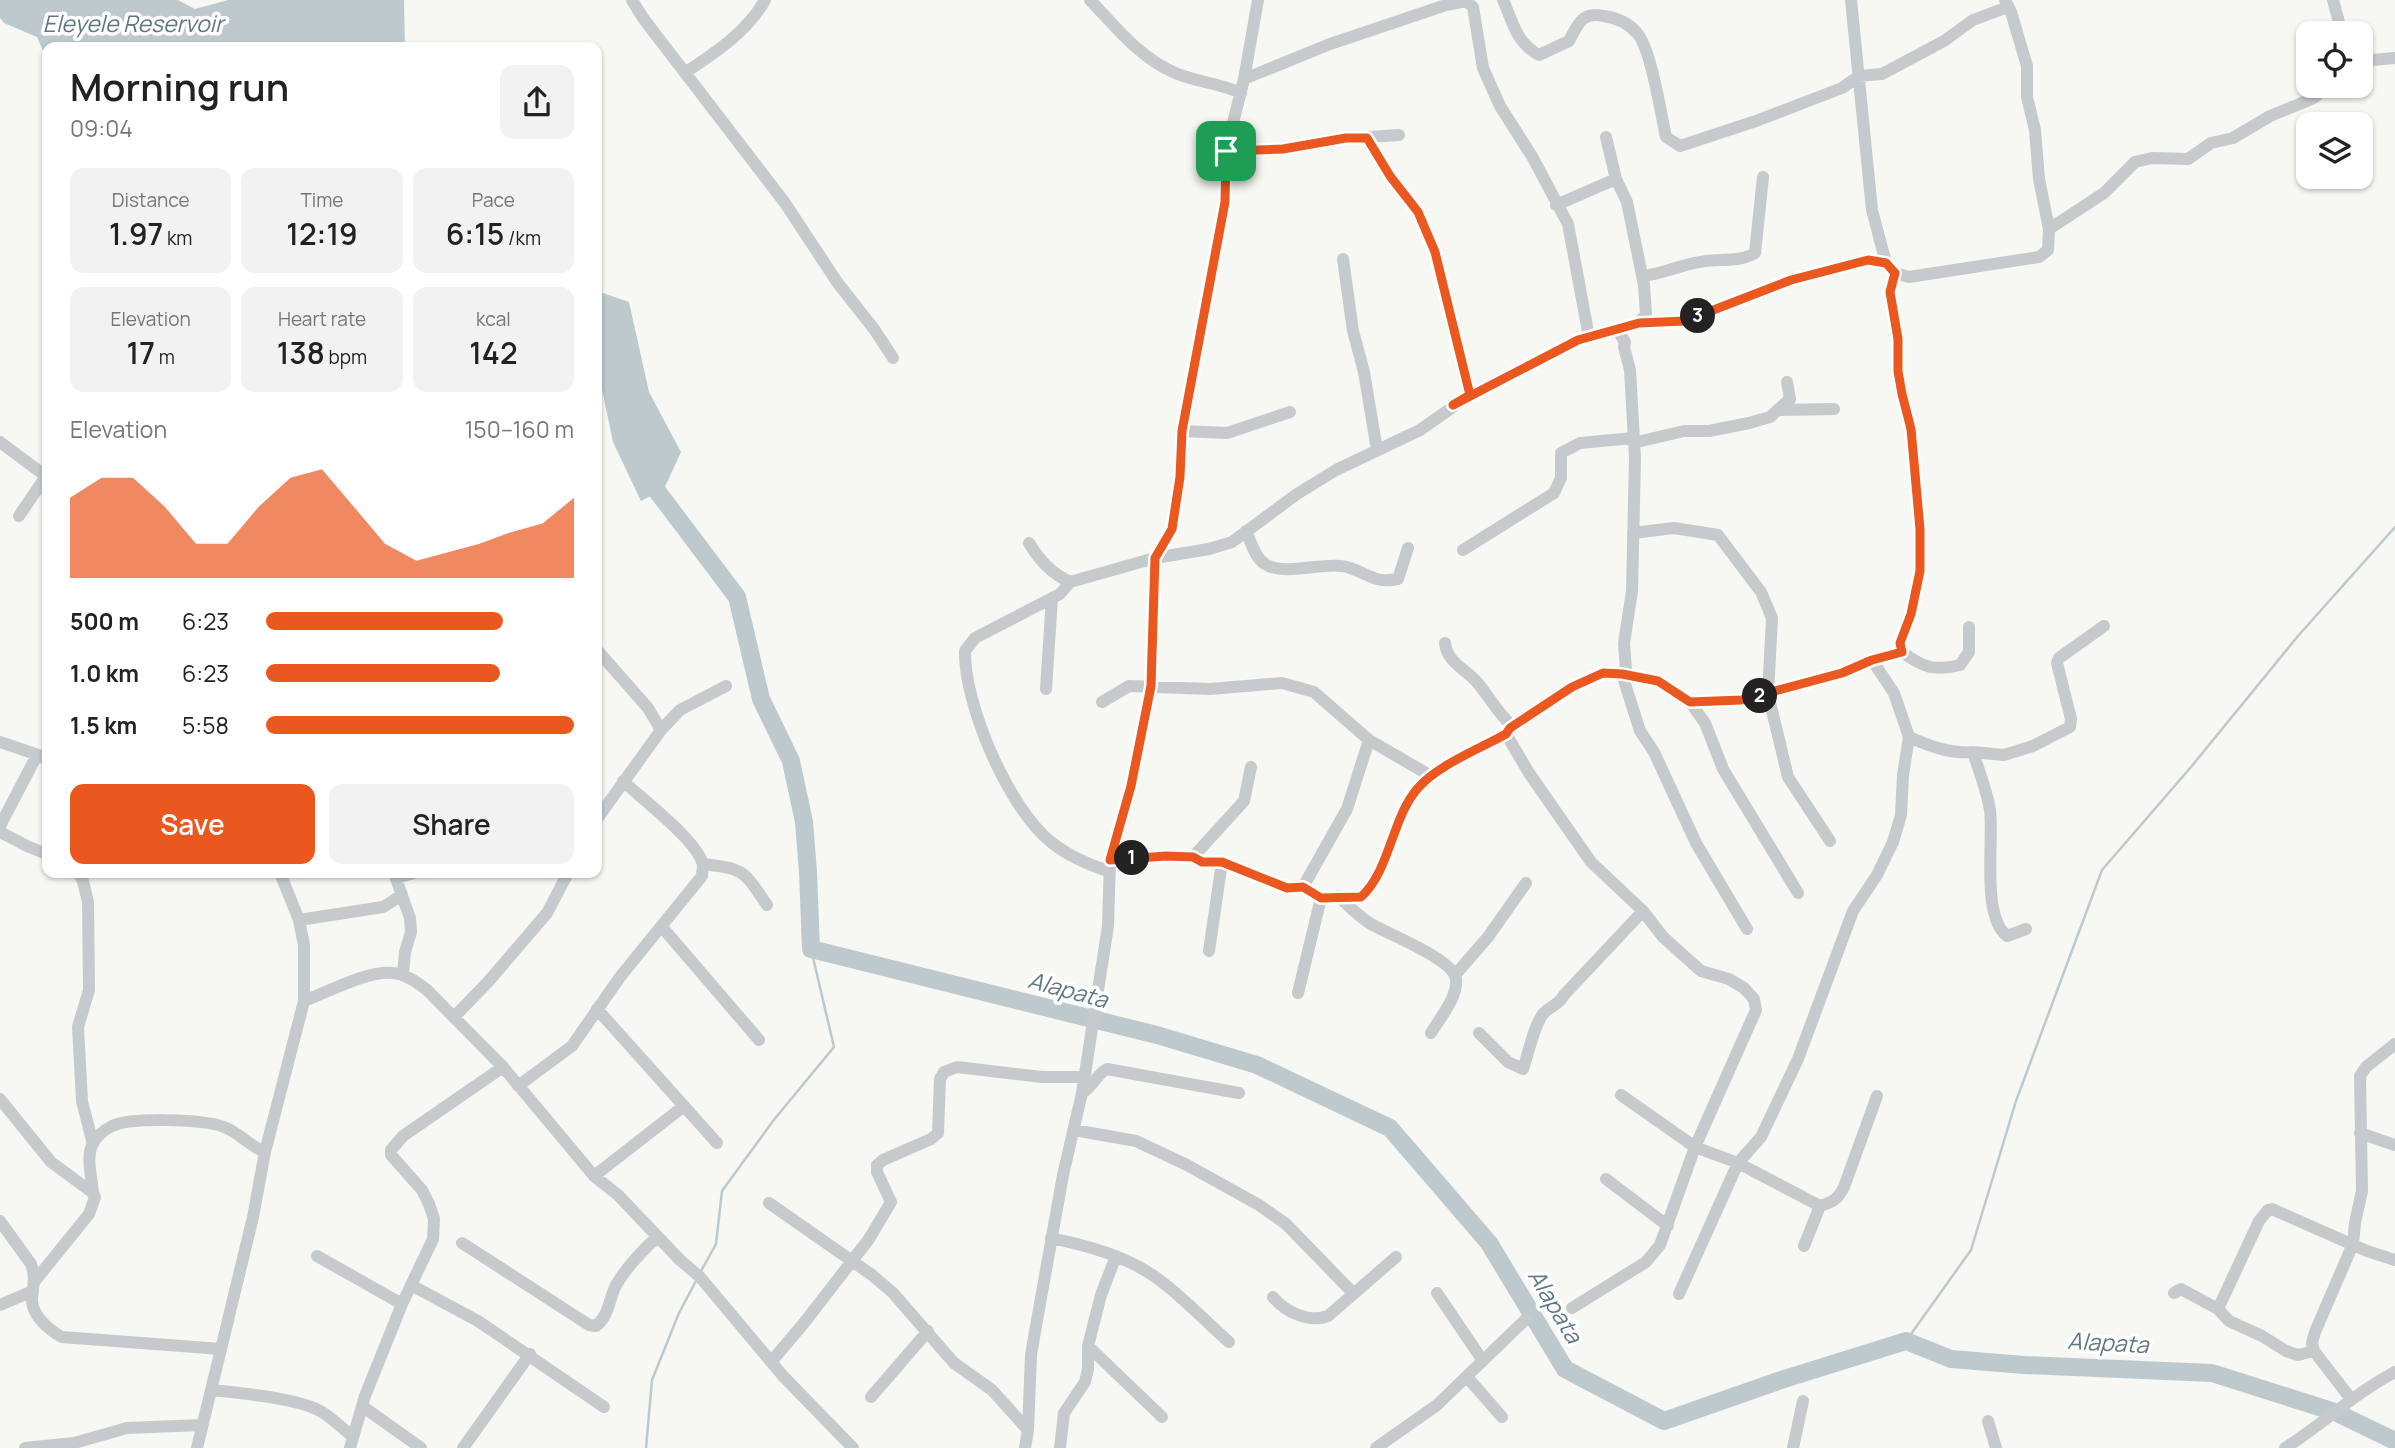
<!DOCTYPE html>
<html lang="en">
<head>
<meta charset="utf-8">
<style>
	body { margin:0; font-family:Manrope,sans-serif; background:#f2f2f2; color:#222; height:100vh; display:flex; flex-direction:column; font-size:26px; white-space:nowrap }
	* { box-sizing:border-box; margin:0 }
	p { font-size:23px; color:#767676 }
	.icon { flex:none; width:38px; height:38px; fill:none; stroke:currentColor; stroke-width:2; stroke-linecap:round; stroke-linejoin:round }
	.map { position:relative; flex:1; overflow:hidden }
	.details { position:absolute; left:42px; top:42px; width:560px; height:836px; display:flex; flex-direction:column; background:#fff; border-radius:14px; box-shadow:0 2px 5px #0004 }
	.details>* { flex:none }
	.tools { position:absolute; left:2296px; top:21px; display:grid; gap:14px }
	.tools a { display:grid; place-items:center; width:77px; height:77px; border-radius:14px; background:#fff; box-shadow:0 2px 5px #0004; font-size:35px }
	.pin { position:absolute; display:grid; place-items:center; width:60px; height:60px; color:#fff; margin:-30px; border-radius:14px; box-shadow:0 4px 10px #0006 }
	.km { position:absolute; width:35px; height:35px; margin:-18px; border-radius:50%; background:#222; color:#fff; font-size:19px; line-height:35px; text-align:center }
	.round { display:grid; place-items:center; flex:none; width:74px; height:74px; border-radius:14px; background:#f2f2f2 }
	.headline { display:flex; align-items:center; justify-content:space-between; height:119px; padding:0 28px }
	h1 { font-size:38px; font-weight:600; line-height:52px }
	.figures { display:grid; grid-template-columns:repeat(3,1fr); gap:10px; height:119px; padding:7px 28px }
	.figures div { display:grid; align-content:center; border-radius:14px; background:#f2f2f2; text-align:center }
	.figures b { font-size:30px; font-weight:600 }
	.figures small { font-size:19px; font-weight:400 }
	.figures p { font-size:19px }
	.chart { height:196px; padding:14px 28px }
	.chart p { display:flex; justify-content:space-between }
	.chart svg { width:100%; height:126px; margin-top:7px; fill:#eb581f; opacity:.7 }
	.primary-button { display:flex; gap:14px; margin-top:auto; padding:14px 28px }
	.primary-button a { flex:1; height:80px; border-radius:14px; background:#eb581f; color:#fff; font-size:28px; font-weight:600; line-height:80px; text-align:center }
	.primary-button a+a { background:#f2f2f2; color:#222 }
	ul { padding:0 28px; list-style:none; font-size:23px }
	li { display:grid; grid-template-columns:112px 84px 1fr; align-items:center; height:52px }
	li i { height:18px; border-radius:9px; background:#eb581f }
	.map>svg:first-child { display:block }
</style>
</head>
<body>
<div class="map">
<svg width="2395" height="1448" viewBox="0 0 2395 1448">
	<rect width="100%" height="100%" fill="#f7f7f3"/>
	<path fill="#bec9cd" d="M0,0h178l17,9 33,-9h176l1,47h-358v13l-10,-23 -33,-14 -4,-5z
		M597,291l32,11 20,90 32,60 -17,37 -23,12 -28,-59 -13,-62 -3,-2z"/>
	<g fill="none" stroke-linecap="round" stroke-linejoin="round">
		<path stroke="#bec9cd" stroke-width="2.5" d="M700,1273l16,-29 6,-53 51,-70 61,-74 -23,-98
			M1906,1341l65,-91 45,-149 86,-231 89,-103 107,-131 97,-109
			M646,1448l6,-68 27,-67 18,-34"/>
		<path stroke="#bec9cd" stroke-width="18" d="M648,472l6,15 83,110 24,102 30,62 13,61 4,50 3,77 346,86 100,30 133,63 99,115 76,126 99,52 117,-41 125,-39 45,18 73,6 188,8 123,39 60,29"/>
		<path stroke="#c6cacd" stroke-width="12" d="M632,0l11,18 142,185 52,79 37,47 19,29
			M1090,0c25,26 49,57 83,72 22,10 46,11 68,21
			M1503,0c10,22 13,43 36,55l30,-14c9,-16 12,-30 35,-25 13,2 24,6 33,17 14,15 24,82 29,104l14,9 76,-25 86,-33 17,-12 23,-2 62,-33 29,-21 35,-13
			M1851,0l21,210 14,53 9,10 14,4 130,-20 9,-7 1,-21 -10,-50 -4,-49 -8,-33v-31l-16,-54 -6,-12
			M2333,0l9,33
			M2361,61l34,-3
			M686,72c29,-19 62,-41 79,-72
			M1244,79l86,-35 116,-39 20,-4 7,6 10,61 17,38 33,52 35,66 21,113
			M1606,137l10,42 11,23 17,83 2,29 -7,9
			M1367,138l23,38 28,36 17,40 35,143 -50,35 -84,40 -39,24 -65,48 -23,7 -54,9 -85,24 -10,12 -85,44 -10,13c-1,54 44,158 86,191 17,14 36,22 57,29l2,-11 56,-4 27,1 9,5h20l65,26 16,-1 18,11 40,-1c30,-27 30,-79 57,-109 20,-23 61,-39 88,-54l4,-6 62,-41 31,-14 19,1 36,7 32,21 51,-2 100,-27 31,-13 30,-8 -2,-8 11,-31 9,-42v-42l-9,-100 -9,-35 -4,-23v-32l-8,-48 5,-18
			M1226,151l57,-2 52,-10 64,-4
			M1556,205l60,-26
			M2049,229l55,-36 31,-31 17,-4 36,1 23,-16 22,-5 37,-22 44,-18 14,-12
			M1343,259l10,72 11,41 13,78
			M1642,276c22,-2 42,-13 64,-15 16,-2 35,1 49,-8l8,-76
			M1617,329l8,13 -1,5 6,23 5,88 -3,133 -8,52 2,27 -4,4 18,57 14,21 42,91 51,86
			M1463,400l115,-60 61,-17 46,-2 106,-41 78,-20 17,3
			M1778,410l56,-1
			M1182,431l45,2 63,-21
			M0,442l47,35
			M1633,443l51,-12h25l40,-8 21,-6 20,-18 -3,-17
			M19,516l27,-40
			M1246,531c5,11 9,27 19,33 18,12 55,-1 76,2 13,1 23,9 36,13 6,2 15,1 21,0l10,-31
			M1633,533l41,-5 44,7 43,57 11,26 -4,76 20,83 42,64
			M1029,543c11,18 22,30 41,39
			M1463,550l91,-57 7,-15v-25l19,-10 53,-5
			M1445,643c2,19 19,25 31,38 13,15 20,30 35,44l-1,3
			M597,650l51,58 13,22 -64,89
			M1902,652c22,16 31,19 58,13l9,-13v-25
			M1046,689l6,-91
			M1102,702l27,-16 81,3 72,-6 32,9 55,48 62,36
			M1690,702l15,21 18,46 75,124
			M661,730l19,-20 46,-24
			M1506,734l23,39 62,89 52,49 20,26 38,34 28,8 15,9 10,11 2,11 -61,137 -35,98 -14,17 -74,46
			M1909,737c20,9 41,17 64,15 6,19 14,39 17,58 4,31 -9,106 17,126l19,-7
			M0,742l47,16
			M1973,752l31,3 29,-9 37,-19 1,-8 -14,-56 2,-5 45,-32
			M0,826l37,-71
			M0,832l29,15 18,7
			M1193,857l51,-56 7,-34
			M703,864c42,5 40,6 64,41
			M78,873l5,8 5,21 1,88 -11,37 4,74 11,43
			M394,873l16,45 1,14 -6,20 -2,23
			M396,878l18,-5
			M1303,887l44,-78 22,-69
			M1338,896c10,9 21,21 33,28 17,10 82,35 85,55 2,18 -16,39 -25,54
			M299,920l84,-13 19,-12
			M662,927l97,113
			M1209,951l13,-89
			M1455,975l33,-38 38,-54
			M1298,993l23,-95
			M304,1001c24,-9 64,-31 89,-28 13,1 24,9 34,17l76,77 91,109 24,19 62,65 20,17 83,99 70,72
			M597,1009l120,134
			M454,1017l34,-35 59,-69 21,-40
			M1479,1033l29,29 15,7c6,-17 10,-41 20,-55 7,-8 16,-9 21,-19l79,-84
			M518,1086l54,-40 48,-69 82,-101c0,-3 1,-7 1,-11 -4,-23 -62,-67 -80,-84
			M1082,1093c11,-7 15,-19 25,-24l132,24
			M1621,1095l74,52 43,16 23,-26 37,-78 55,-148 24,-36 16,-33 8,-27 2,-40 6,-38 -15,-44 -22,-33
			M0,1099l51,63 42,31 2,4 -6,17 -55,68
			M1074,1130l62,11 51,24 72,40 27,19 67,69
			M2360,1133l35,12
			M594,1176l90,-70
			M1606,1179l62,47
			M93,1193c-1,-15 -7,-34 -1,-48 4,-8 12,-15 20,-19 20,-9 91,-7 112,1 16,6 25,19 41,25
			M769,1203l103,72 21,18 61,70 38,27 36,40
			M0,1221l31,43c5,12 2,22 1,34 -1,17 17,32 30,39l159,12
			M1051,1238c37,8 72,17 103,38 27,19 50,44 75,66
			M462,1243l127,82 7,1c13,-10 13,-27 20,-41 10,-17 26,-34 41,-48
			M1804,1246l16,-40
			M317,1256l85,48
			M411,1285l67,36 126,86
			M1437,1293l46,68
			M2174,1293l7,-4 37,20 11,12 33,15 24,15 12,4 16,-4
			M1679,1294l59,-131 82,43c13,-4 18,-7 24,-19l33,-91
			M1273,1297c12,15 36,26 55,19l68,-59
			M0,1305l33,-14
			M2218,1309l41,-88 9,-11 4,-1 95,42 28,9
			M1088,1346l74,71
			M771,1362l33,-39 65,-84 22,-37 -14,-30v-7l6,-5 48,-21 7,-6 2,-54 4,-7 13,-5 85,10h42
			M1467,1377l35,40
			M211,1390c27,3 89,8 111,22 11,7 20,16 30,24
			M871,1397l57,-66
			M2351,1399l-37,-48 -2,-8 3,-11 38,-88 2,-21 7,-32 -2,-115 6,-9 29,-23
			M362,1406l59,42
			M1988,1421l8,27
			M25,1448l49,-5 53,-15 75,-3
			M197,1448l56,-231 12,-65 39,-151v-56l-5,-25 -19,-47
			M350,1448l15,-52 37,-92 31,-65 1,-20 -5,-15 -7,-14 -31,-35v-5l12,-14 100,-69
			M463,1448l67,-94
			M1025,1448l3,-18 3,-75 5,-29 27,-151 19,-82 26,-167 2,-66 21,-74 20,-100 4,-128 17,-29 8,-52 2,-46 43,-229 1,-51 18,-72 14,-79
			M1060,1448l4,-35 21,-31 3,-13v-23l13,-51 15,-39
			M1376,1448l61,-43 89,-86
			M1793,1448l10,-47
			M2285,1448c38,-24 70,-55 110,-76"/>
	</g>
	<g fill="none" stroke-linecap="round" stroke-linejoin="round">
		<defs>
			<path id="route" d="M1346,138h21l23,38 28,36 17,40 35,143 -17,10 125,-65 61,-17 46,-2 106,-41 77,-20 18,3 9,10 -5,19 8,47v32l4,23 9,35 9,100v42l-9,43 -11,29 2,9 -30,8 -30,13 -101,27 -51,2 -32,-21 -36,-7 -19,-1 -31,14 -62,41 -4,6c-27,15 -68,31 -88,54 -26,29 -28,83 -57,109l-40,1 -18,-11 -16,1 -65,-26h-20l-9,-5 -27,-1 -56,4 21,-74 20,-100 4,-128 17,-29 8,-52 2,-46 43,-229 1,-51 57,-2z"/>
		</defs>
		<use href="#route" stroke="#fff" stroke-width="14"/>
		<use href="#route" stroke="#eb581f" stroke-width="9"/>
	</g>
	<g text-anchor="middle" stroke-width="7" stroke-linejoin="round" paint-order="stroke">
		<g font-size="23" font-style="italic" fill="#607782" stroke="#fff">
			<text x="133" y="32">Eleyele Reservoir</text>
			<text transform="translate(1068 990) rotate(15)" y="8">Alapata</text>
			<text transform="translate(1555 1306) rotate(59)" y="8">Alapata</text>
			<text transform="translate(2108 1343) rotate(3)" y="8">Alapata</text>
		</g>
	</g>
</svg>
<div class="tools">
<a><svg class="icon" aria-label="locate" viewBox="0 0 24 24"><circle cx="12" cy="12" r="6"/><path d="M12 2v4M12 18v4M2 12h4M18 12h4"/></svg></a>
<a><svg class="icon" aria-label="layers" viewBox="0 0 24 24"><path d="M12 4l9 5-9 5-9-5zM3 14l9 5 9-5"/></svg></a>
</div>
<div class="pin" style="left:1226px;top:151px;background:#1e9e55"><svg class="icon" aria-label="arrive" viewBox="0 0 24 24"><path d="M6 21V4h12l-3 4 3 4H6"/></svg></div>
<b class="km" style="left:1132px;top:858px">1</b>
<b class="km" style="left:1760px;top:696px">2</b>
<b class="km" style="left:1698px;top:316px">3</b>
<section class="details">
<div class="headline"><div><h1>Morning run</h1><p>09:04</p></div><a class="round"><svg class="icon" aria-label="share" viewBox="0 0 24 24"><path d="M12 15V3M7 8l5-5 5 5M5 13v7h14v-7"/></svg></a></div>
<div class="figures">
<div><p>Distance</p><b>1.97<small> km</small></b></div>
<div><p>Time</p><b>12:19</b></div>
<div><p>Pace</p><b>6:15<small> /km</small></b></div>
</div>
<div class="figures">
<div><p>Elevation</p><b>17<small> m</small></b></div>
<div><p>Heart rate</p><b>138<small> bpm</small></b></div>
<div><p>kcal</p><b>142</b></div>
</div>
<div class="chart"><p><span>Elevation</span>150–160 m</p>
<svg viewBox="0 0 160 44" preserveAspectRatio="none"><path d="M0 44V16L10 9L20 9L30 19L40 32L50 32L60 19L70 9L80 6L90 19L100 32L110 38L120 35L130 32L140 28L150 25L160 16V44z"/></svg>
</div>
<ul>
<li><b>500 m</b>6:23<i style="width:77%"></i></li>
<li><b>1.0 km</b>6:23<i style="width:76%"></i></li>
<li><b>1.5 km</b>5:58<i style="width:100%"></i></li>
</ul>
<div class="primary-button"><a>Save</a><a>Share</a></div>
</section>
</div>
</body>
</html>
